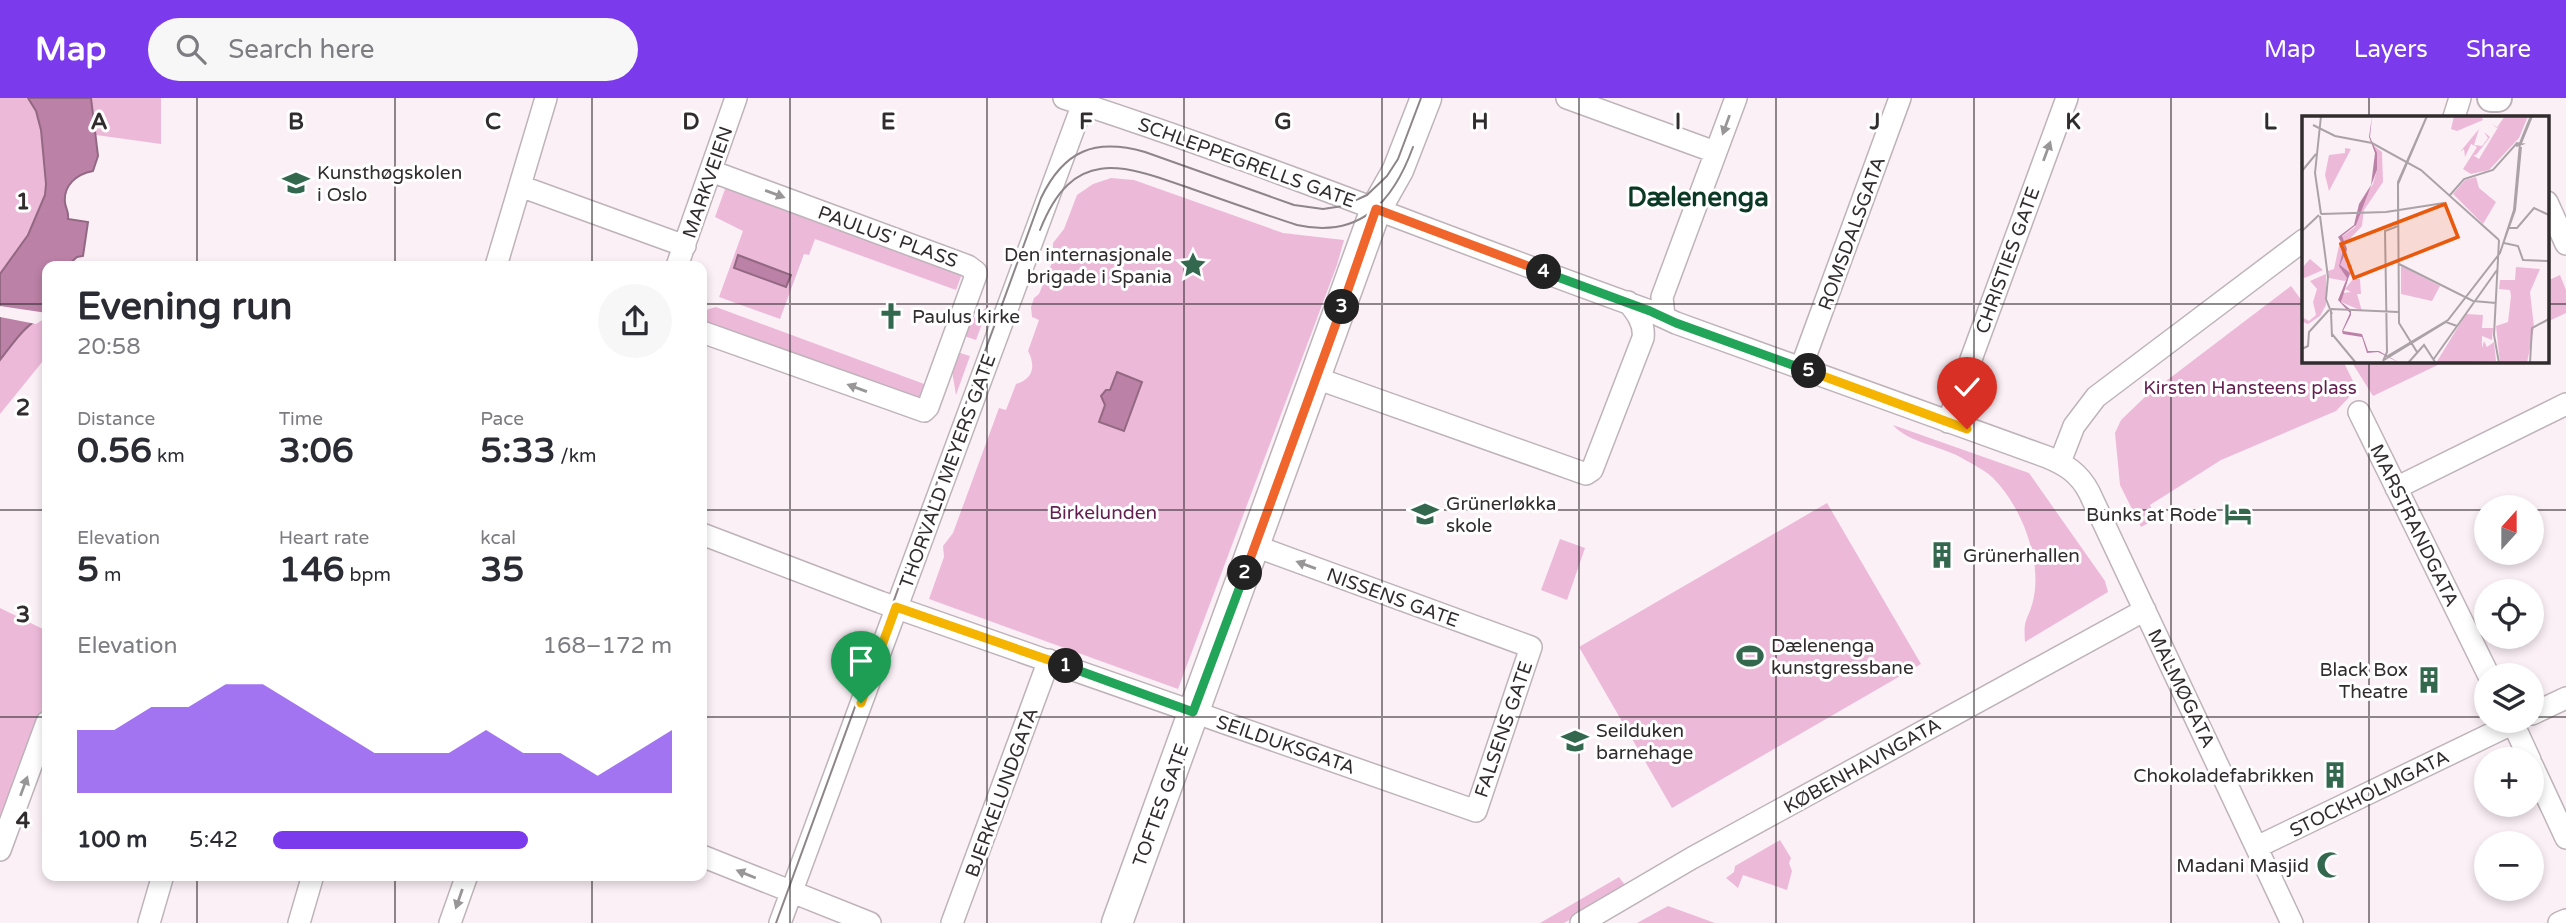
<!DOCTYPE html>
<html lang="en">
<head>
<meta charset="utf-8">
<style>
	body { margin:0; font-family:"Varela Round",sans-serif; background:#f7f7f7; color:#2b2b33; height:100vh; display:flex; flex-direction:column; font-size:26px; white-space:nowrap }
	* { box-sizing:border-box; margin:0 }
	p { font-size:23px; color:#7c7c81 }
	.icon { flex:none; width:38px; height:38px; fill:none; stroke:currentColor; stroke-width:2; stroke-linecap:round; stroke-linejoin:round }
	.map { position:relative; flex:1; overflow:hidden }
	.panel { position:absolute; left:42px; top:163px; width:665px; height:620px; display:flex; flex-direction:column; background:#fff; border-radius:14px; box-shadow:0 4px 10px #0003 }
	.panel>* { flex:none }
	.needle { width:46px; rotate:21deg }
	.fabs { position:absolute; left:2474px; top:397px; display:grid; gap:14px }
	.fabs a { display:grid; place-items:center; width:70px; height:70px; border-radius:50%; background:#fff; box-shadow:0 4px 10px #0003; font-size:35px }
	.pin { position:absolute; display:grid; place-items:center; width:60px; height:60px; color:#fff; margin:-72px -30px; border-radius:50% 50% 50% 0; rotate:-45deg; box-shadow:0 0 7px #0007 }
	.pin .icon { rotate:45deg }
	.km { position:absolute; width:35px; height:35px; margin:-18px; border-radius:50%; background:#222; color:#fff; font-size:19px; line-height:35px; text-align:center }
	.round { display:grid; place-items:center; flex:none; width:74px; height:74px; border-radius:37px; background:#f7f7f7 }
	.overview { display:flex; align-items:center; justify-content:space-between; height:119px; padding:0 35px }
	h1 { font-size:38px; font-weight:700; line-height:52px }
	.figures { display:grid; grid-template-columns:repeat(3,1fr); gap:10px; height:119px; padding:7px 35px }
	.figures div { display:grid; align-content:center }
	.figures b { font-size:35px; font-weight:700 }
	.figures small { font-size:19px; font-weight:400 }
	.figures p { font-size:19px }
	.chart { height:196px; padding:14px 35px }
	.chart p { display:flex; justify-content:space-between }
	.chart svg { width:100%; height:126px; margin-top:7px; fill:#7c3aed; opacity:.7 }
	ul { padding:0 35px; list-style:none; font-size:23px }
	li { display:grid; grid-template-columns:112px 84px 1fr; align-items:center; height:52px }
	li i { height:18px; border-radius:9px; background:#7c3aed }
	header { display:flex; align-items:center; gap:42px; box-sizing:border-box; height:98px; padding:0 35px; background:#7c3aed; color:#fff }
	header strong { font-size:33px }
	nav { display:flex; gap:38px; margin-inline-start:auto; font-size:24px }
	.search { width:490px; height:63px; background:#f7f7f7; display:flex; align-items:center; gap:18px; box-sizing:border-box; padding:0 24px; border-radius:38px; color:#7c7c81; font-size:26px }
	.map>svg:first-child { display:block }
</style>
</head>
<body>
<header>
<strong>Map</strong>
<div class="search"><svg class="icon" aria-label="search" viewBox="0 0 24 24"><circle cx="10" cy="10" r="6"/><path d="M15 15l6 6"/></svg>Search here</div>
<nav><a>Map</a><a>Layers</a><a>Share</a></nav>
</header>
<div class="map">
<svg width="2566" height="825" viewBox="0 0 2566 825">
	<rect width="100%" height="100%" fill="#fcf0f7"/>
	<path fill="#edb9d9" d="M0,0h28l8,13 5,19 5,54 -1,11 -17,40 42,31h-23v90l-47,58z
		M91,0h70v46l-65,-9z
		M1111,80l23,2 149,53 61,7 -7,25 -159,424 -249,-90 15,-42 -1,-11 10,-13 46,-125 7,2 10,-26c17,-5 20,-18 12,-33l11,-31 -7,-3 -1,-10 3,-9 5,-4 14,-34v-17l11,-14 13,-34 16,-11z
		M730,88l232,88 -6,16 -141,-51 -6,16 -5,-1 -24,65 -61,-22 24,-66 -28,-14 10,-28z
		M2560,177l6,15v23l-19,9v-41z
		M2291,188l12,16 1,58 39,1 14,28 -21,22 -115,49 -71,45 6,14 -15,8 -21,-42 -5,-52 6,-13 24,-23z
		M989,207l-13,35 -15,-5 7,-12z
		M716,209l211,78 -8,20 -217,-79v-15z
		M954,253l16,5 -14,39 -4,-24z
		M2351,263h95l-73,35z
		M1893,327l136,48 76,108 3,11 -83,50c-2,-25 3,-21 8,-41 10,-40 -12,-96 -41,-124 -9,-8 -22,-14 -32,-20 -22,-12 -51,-14 -67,-32z
		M1827,405l94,161 -249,144 -93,-161z
		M1560,441l25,9 -18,52 -26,-10z
		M0,510l47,23v91l-47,100z
		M1780,742l11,18 -2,5 3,8 -5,19 -44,-15 -5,13 -12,-10 8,-6 1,-6z
		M1619,779l6,8v3l-61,35h-24z
		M1668,808l47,17h-78z"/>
	<path fill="#bb81a6" stroke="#926882" stroke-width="2" d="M28,0h63l7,58 -5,15c-16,3 -30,14 -28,32 1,6 4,9 3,16l20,3 -5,34 -6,1 -10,9h-20v39l-3,10c-20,11 -30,27 -44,45v-86l28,-39 17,-40 1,-11 -5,-54 -5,-19z
		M738,157l53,20 -5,12 -52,-19z
		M1117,274l25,10 -18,49 -25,-9 6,-17 -4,-9 5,-6h4z"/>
	<path fill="#fcf0f7" d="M0,208l47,7v4l-11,7 -36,-7z"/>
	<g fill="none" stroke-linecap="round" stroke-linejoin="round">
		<defs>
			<path id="minor" d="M1064,0c198,64 390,143 586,213l26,12 371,134c19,8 32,16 42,35l203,431
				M1567,0l148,54
				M2454,19l6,-19
				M520,88l165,60
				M2547,104l19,42
				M496,168l50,-168
				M677,168l59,-168
				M1664,219l-2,-20 3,-8 71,-191
				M702,234l222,79 4,-4 48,-132v-3l-8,-6 -257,-95
				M1801,270l99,-270
				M1316,280l270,96 6,-4 51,-132c2,-14 -6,-25 -15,-36
				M2359,314l130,264
				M1948,324l119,-324
				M2060,364l14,-36 22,-29 208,-157
				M2396,390l170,-84
				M702,436l178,68 596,209 55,-164 -276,-101
				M2532,616l34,-16
				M2512,623l18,39
				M2532,667l34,73
				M2257,749l261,-126
				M0,752l47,-128
				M702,758l168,67
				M149,825l14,-48
				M299,825l14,-48
				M450,825l17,-48
				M780,825l305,-825
				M952,825l97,-263
				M1581,825l111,-65 453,-248
				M2559,825l7,-3"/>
			<path id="tertiary" d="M2491,0h7"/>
			<path id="secondary" d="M1117,825l259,-714 22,-39 28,-72"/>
		</defs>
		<use href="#minor" stroke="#beb3b9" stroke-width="24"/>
		<use href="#tertiary" stroke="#beb3b9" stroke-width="30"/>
		<use href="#secondary" stroke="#beb3b9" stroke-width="33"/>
		<use href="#minor" stroke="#fff" stroke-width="21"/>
		<use href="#tertiary" stroke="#fff" stroke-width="26"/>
		<use href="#secondary" stroke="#fff" stroke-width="30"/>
		<path stroke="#8d8589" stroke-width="2" d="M1040,132c34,-86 84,-65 155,-40 34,12 68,24 102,35 63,14 96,-23 116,-78
			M776,825l265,-725c23,-48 54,-60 104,-46l149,53 29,4 20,-3 24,-11 20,-19 11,-17 23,-61"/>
	</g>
	<defs><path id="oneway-solid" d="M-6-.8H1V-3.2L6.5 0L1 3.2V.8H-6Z" transform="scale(1.75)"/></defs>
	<g fill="#989697">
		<use href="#oneway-solid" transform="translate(1726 27) rotate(110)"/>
		<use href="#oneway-solid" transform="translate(2047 53) rotate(-70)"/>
		<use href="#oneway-solid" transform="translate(775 96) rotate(20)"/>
		<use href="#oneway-solid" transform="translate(857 290) rotate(-160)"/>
		<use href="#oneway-solid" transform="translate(1306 467) rotate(-160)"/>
		<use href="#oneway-solid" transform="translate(24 688) rotate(-70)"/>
		<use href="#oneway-solid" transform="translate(746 776) rotate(-158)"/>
		<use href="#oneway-solid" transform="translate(459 801) rotate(109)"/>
	</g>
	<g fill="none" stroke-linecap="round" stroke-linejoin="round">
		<defs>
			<path id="split-1" d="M861,605l35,-96 170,59"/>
			<path id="split-2" d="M1066,568l127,46 52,-139"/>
			<path id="split-3" d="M1245,475l97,-266"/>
			<path id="split-4" d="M1342,209l34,-98 168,63"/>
			<path id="split-5" d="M1544,174l106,39 26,12 133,48"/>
			<path id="split-6" d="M1809,273l158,58"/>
		</defs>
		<use href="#split-1" stroke="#fff" stroke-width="14"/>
		<use href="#split-2" stroke="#fff" stroke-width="14"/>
		<use href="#split-3" stroke="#fff" stroke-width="14"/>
		<use href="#split-4" stroke="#fff" stroke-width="14"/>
		<use href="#split-5" stroke="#fff" stroke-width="14"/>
		<use href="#split-6" stroke="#fff" stroke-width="14"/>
		<use href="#split-1" stroke="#f5b400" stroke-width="9"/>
		<use href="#split-2" stroke="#22a559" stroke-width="9"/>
		<use href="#split-3" stroke="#f0652b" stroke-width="9"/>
		<use href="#split-4" stroke="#f0652b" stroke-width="9"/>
		<use href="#split-5" stroke="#22a559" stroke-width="9"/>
		<use href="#split-6" stroke="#f5b400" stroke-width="9"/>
	</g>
	<path fill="none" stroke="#312d2f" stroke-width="2" stroke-opacity="0.55" d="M197,0v168M395,0v168M592,0v168M790,0v825M987,0v825M1184,0v825M1382,0v825M1579,0v825M1776,0v825M1974,0v825M2171,0v825M2369,0v19M0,206h47M702,206h1602M2547,206h19M2369,262v563M0,412h47M702,412h1785M2532,412h34M0,619h47M702,619h1785M2532,619h34M197,777v48M395,777v48M592,777v48"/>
	<defs>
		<symbol id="university-bare" viewBox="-9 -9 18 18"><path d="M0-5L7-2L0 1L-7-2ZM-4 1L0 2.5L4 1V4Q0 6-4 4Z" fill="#33684f" stroke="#fff" stroke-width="2.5" paint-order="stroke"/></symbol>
		<symbol id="sight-bare" viewBox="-9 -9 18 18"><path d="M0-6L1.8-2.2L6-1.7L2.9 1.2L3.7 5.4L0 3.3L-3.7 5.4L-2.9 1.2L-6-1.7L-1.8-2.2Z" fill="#33684f" stroke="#fff" stroke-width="2.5" paint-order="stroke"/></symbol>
		<symbol id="church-bare" viewBox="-9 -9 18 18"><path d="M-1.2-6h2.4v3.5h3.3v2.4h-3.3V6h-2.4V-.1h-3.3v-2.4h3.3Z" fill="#33684f" stroke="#fff" stroke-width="2.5" paint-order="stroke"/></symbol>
		<symbol id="school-bare" viewBox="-9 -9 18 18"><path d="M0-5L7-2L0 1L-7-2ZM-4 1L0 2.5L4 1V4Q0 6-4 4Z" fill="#33684f" stroke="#fff" stroke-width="2.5" paint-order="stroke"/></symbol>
		<symbol id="hotel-bare" viewBox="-9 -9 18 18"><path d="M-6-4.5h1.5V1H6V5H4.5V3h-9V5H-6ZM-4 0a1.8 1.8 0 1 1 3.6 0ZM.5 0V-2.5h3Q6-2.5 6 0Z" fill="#33684f" stroke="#fff" stroke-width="2.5" paint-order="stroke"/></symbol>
		<symbol id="building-bare" viewBox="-9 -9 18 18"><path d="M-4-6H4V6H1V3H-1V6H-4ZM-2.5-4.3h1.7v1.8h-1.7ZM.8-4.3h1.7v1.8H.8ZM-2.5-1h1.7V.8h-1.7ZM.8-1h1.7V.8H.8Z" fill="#33684f" stroke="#fff" stroke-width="2.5" paint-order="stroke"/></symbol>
		<symbol id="stadium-bare" viewBox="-9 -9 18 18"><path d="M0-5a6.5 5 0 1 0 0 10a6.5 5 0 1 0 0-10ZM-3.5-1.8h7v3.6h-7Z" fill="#33684f" stroke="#fff" stroke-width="2.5" paint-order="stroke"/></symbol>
		<symbol id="mosque-bare" viewBox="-9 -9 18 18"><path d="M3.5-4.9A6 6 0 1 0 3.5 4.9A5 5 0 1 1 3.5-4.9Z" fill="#33684f" stroke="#fff" stroke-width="2.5" paint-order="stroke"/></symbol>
	</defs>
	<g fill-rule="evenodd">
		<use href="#university-bare" x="277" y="66" width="38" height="38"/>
		<use href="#sight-bare" x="1174" y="148" width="38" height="38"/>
		<use href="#church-bare" x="872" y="199" width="38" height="38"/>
		<use href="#school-bare" x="1406" y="397" width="38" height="38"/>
		<use href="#hotel-bare" x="2219" y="397" width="38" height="38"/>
		<use href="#building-bare" x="1923" y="438" width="38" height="38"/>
		<use href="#stadium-bare" x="1731" y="539" width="38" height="38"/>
		<use href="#building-bare" x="2410" y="563" width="38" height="38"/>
		<use href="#school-bare" x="1556" y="624" width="38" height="38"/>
		<use href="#building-bare" x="2316" y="658" width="38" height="38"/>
		<use href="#mosque-bare" x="2311" y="748" width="38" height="38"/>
	</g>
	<g text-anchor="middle" stroke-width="6" stroke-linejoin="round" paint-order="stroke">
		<g font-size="19" fill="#312d2f" stroke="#fff">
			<text transform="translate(1247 64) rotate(20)" y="7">SCHLEPPEGRELLS GATE</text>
			<text transform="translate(707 84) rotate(-71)" y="7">MARKVEIEN</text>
			<text transform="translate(1851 135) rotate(-70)" y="7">ROMSDALSGATA</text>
			<text transform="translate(888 138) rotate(20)" y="7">PAULUS' PLASS</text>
			<text transform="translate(2007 162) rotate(-70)" y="7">CHRISTIES GATE</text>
			<text transform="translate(947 373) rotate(-70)" y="7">THORVALD MEYERS GATE</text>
			<text transform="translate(2415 427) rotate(64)" y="7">MARSTRANDGATA</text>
			<text transform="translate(1393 499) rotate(20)" y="7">NISSENS GATE</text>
			<text transform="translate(2182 590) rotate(64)" y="7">MALMØGATA</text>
			<text transform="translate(1503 631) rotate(-71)" y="7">FALSENS GATE</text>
			<text transform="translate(1286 646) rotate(19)" y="7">SEILDUKSGATA</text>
			<text transform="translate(1862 667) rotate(-29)" y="7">KØBENHAVNGATA</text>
			<text transform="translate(1001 694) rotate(-70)" y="7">BJERKELUNDGATA</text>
			<text transform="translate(2369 695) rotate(-26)" y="7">STOCKHOLMGATA</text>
			<text transform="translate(1160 707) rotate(-70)" y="7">TOFTES GATE</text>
		</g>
		<g font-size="19" fill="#312d2f" stroke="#fff" text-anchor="start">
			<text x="317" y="81">Kunsthøgskolen<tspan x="317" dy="22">i Oslo</tspan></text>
			<text x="1172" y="163" text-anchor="end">Den internasjonale<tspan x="1172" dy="22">brigade i Spania</tspan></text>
			<text x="912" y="225">Paulus kirke</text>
			<text x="1446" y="412">Grünerløkka<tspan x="1446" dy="22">skole</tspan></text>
			<text x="2217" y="423" text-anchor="end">Bunks at Rode</text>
			<text x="1963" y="464">Grünerhallen</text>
			<text x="1771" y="554">Dælenenga<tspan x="1771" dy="22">kunstgressbane</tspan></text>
			<text x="2408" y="578" text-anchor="end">Black Box<tspan x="2408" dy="22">Theatre</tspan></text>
			<text x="1596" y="639">Seilduken<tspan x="1596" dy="22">barnehage</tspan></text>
			<text x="2314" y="684" text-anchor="end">Chokoladefabrikken</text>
			<text x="2309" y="774" text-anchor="end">Madani Masjid</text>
		</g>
		<g font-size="19" fill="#651e51" stroke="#fff">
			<text x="2250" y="296">Kirsten Hansteens plass</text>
			<text x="1103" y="421">Birkelunden</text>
		</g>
		<g font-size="26" font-weight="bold" fill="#0c3926" stroke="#fff">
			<text x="1698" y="108">Dælenenga</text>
		</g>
	</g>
	<g transform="translate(2302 18)">
		<rect width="247" height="247" fill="#fcf0f7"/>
		<path d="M152,0h27l2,4 -26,11 -6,-2zM203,0h23l-9,22 -30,32 -18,4 -8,-5 14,-22 -6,-3 -6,13 -1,-8 -4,3 19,-23 -5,16 8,1 6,-8 -4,-6 6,5 -14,18h-3l6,4 21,-35 -3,4 -5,-4 5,3zM72,30l8,6 1,30 -19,28 -2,16 -17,18 -5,-6 15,-11 5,-23 13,-20 4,-14zM43,32l6,1 -22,42 -4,-16 4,-20 16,-2zM174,61l3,11 17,14 -13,22 -30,-30 12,-14zM38,125l7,9 -1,14 6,1v8l-7,8 -16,-3 -1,-7 6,-2zM8,143l13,11 -21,9v-11zM99,150l39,20 -8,15 -31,-7zM214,151l24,2 -10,23 4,35 -7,36h-27l-4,-37 12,-4 3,-26 -1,-6 -11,-1 1,-9h15zM24,158v31l-6,11 -12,8 -5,-2 -1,-5 7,4 7,-6 -3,-13 4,-13 -7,-8zM51,163h7l1,15h-4l5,17 -21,-9 2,-9 8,-1 -6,-3zM164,198l17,1 -1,13h11l-1,12 -10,-4v12l2,-7 3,6 7,-5 2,19 -60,2z" fill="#edb9d9"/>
		<path d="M70,0l-2,21 7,16v17l-21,55 -14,11 5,13 -7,16 10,8 -9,29 10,8v5l-8,16 19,3 6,17h11l21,12 -22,-11 -11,1 -5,-16 -19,-3 -1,-3 8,-18 -12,-13 9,-22 -8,-12 5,-19 -6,-10 16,-12 5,-21 12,-19 4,-32 -6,-16z" fill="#bb81a6"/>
		<path fill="none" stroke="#aba2a7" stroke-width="2" d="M11,9l22,11 37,7 49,27 78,70M219,27l11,-27M0,55l14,-17M148,79l14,-16 29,-9 24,-27 5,1 -6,2M19,98l65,-2 58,-9M19,98l-6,-41 6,-57M18,100l8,61 -2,22 6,15M207,112h8l17,-20 15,7M0,115l17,-16M197,124l-5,95 5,28M202,127l14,3 5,14 26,1M201,128l12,-34 6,-63M97,148l74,37 23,2M29,193l67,3M29,196l1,25M30,218l24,29M0,233l6,-3 1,-14 20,-22M115,236l-18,-29 -1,-139 29,-68M84,241l62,-37 52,-67 14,-43 6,-67 11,-27M82,244l62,-38 11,4M131,244l64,-90M81,245l4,-9 -2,-121 13,-5v-44l29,-66M106,247l16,-18 11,17M228,247l2,-35 17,-9"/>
		<path fill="#e8590c" fill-opacity="0.15" stroke="#e8590c" stroke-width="3.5" d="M143,88l13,33 -104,41 -13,-34z"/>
		<rect width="247" height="247" fill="none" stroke="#312d2f" stroke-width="3.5"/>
	</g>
	<g font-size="23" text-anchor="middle" font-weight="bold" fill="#312d2f" stroke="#fff" stroke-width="6" stroke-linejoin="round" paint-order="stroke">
		<text x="99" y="31">A</text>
		<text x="296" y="31">B</text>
		<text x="493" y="31">C</text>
		<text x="691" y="31">D</text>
		<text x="888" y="31">E</text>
		<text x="1086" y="31">F</text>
		<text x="1283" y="31">G</text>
		<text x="1480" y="31">H</text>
		<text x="1678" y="31">I</text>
		<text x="1875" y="31">J</text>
		<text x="2073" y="31">K</text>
		<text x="2270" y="31">L</text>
		<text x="23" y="111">1</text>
		<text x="23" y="317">2</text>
		<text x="23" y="524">3</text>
		<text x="23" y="730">4</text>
	</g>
</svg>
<div class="fabs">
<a><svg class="needle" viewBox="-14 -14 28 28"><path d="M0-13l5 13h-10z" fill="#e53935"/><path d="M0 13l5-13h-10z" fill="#7c7c81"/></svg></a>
<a><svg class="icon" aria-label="locate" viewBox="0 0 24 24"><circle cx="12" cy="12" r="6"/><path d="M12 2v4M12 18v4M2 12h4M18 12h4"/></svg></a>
<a><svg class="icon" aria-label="layers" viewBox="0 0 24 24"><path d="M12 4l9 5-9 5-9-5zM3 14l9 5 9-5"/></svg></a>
<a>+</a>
<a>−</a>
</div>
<div class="pin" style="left:861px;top:605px;background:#1e9e55"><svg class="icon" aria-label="arrive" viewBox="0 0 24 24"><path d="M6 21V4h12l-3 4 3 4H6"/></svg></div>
<div class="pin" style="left:1967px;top:331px;background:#d93025"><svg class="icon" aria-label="check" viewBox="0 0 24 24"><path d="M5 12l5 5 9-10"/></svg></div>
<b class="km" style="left:1066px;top:568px">1</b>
<b class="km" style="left:1245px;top:475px">2</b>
<b class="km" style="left:1342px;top:209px">3</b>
<b class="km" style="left:1544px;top:174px">4</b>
<b class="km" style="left:1809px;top:273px">5</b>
<section class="panel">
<div class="overview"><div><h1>Evening run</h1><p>20:58</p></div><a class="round"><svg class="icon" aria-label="share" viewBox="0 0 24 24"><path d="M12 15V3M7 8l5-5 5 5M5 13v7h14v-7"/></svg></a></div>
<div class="figures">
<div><p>Distance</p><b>0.56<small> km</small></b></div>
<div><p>Time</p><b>3:06</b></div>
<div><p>Pace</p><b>5:33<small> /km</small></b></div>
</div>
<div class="figures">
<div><p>Elevation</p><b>5<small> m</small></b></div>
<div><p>Heart rate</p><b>146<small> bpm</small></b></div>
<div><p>kcal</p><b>35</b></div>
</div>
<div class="chart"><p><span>Elevation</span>168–172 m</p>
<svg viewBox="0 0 160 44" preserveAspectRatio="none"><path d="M0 44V22L10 22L20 14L30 14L40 6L50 6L60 14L70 22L80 30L90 30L100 30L110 22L120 30L130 30L140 38L150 30L160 22V44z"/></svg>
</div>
<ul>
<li><b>100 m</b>5:42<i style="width:64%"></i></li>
</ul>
</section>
</div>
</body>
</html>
